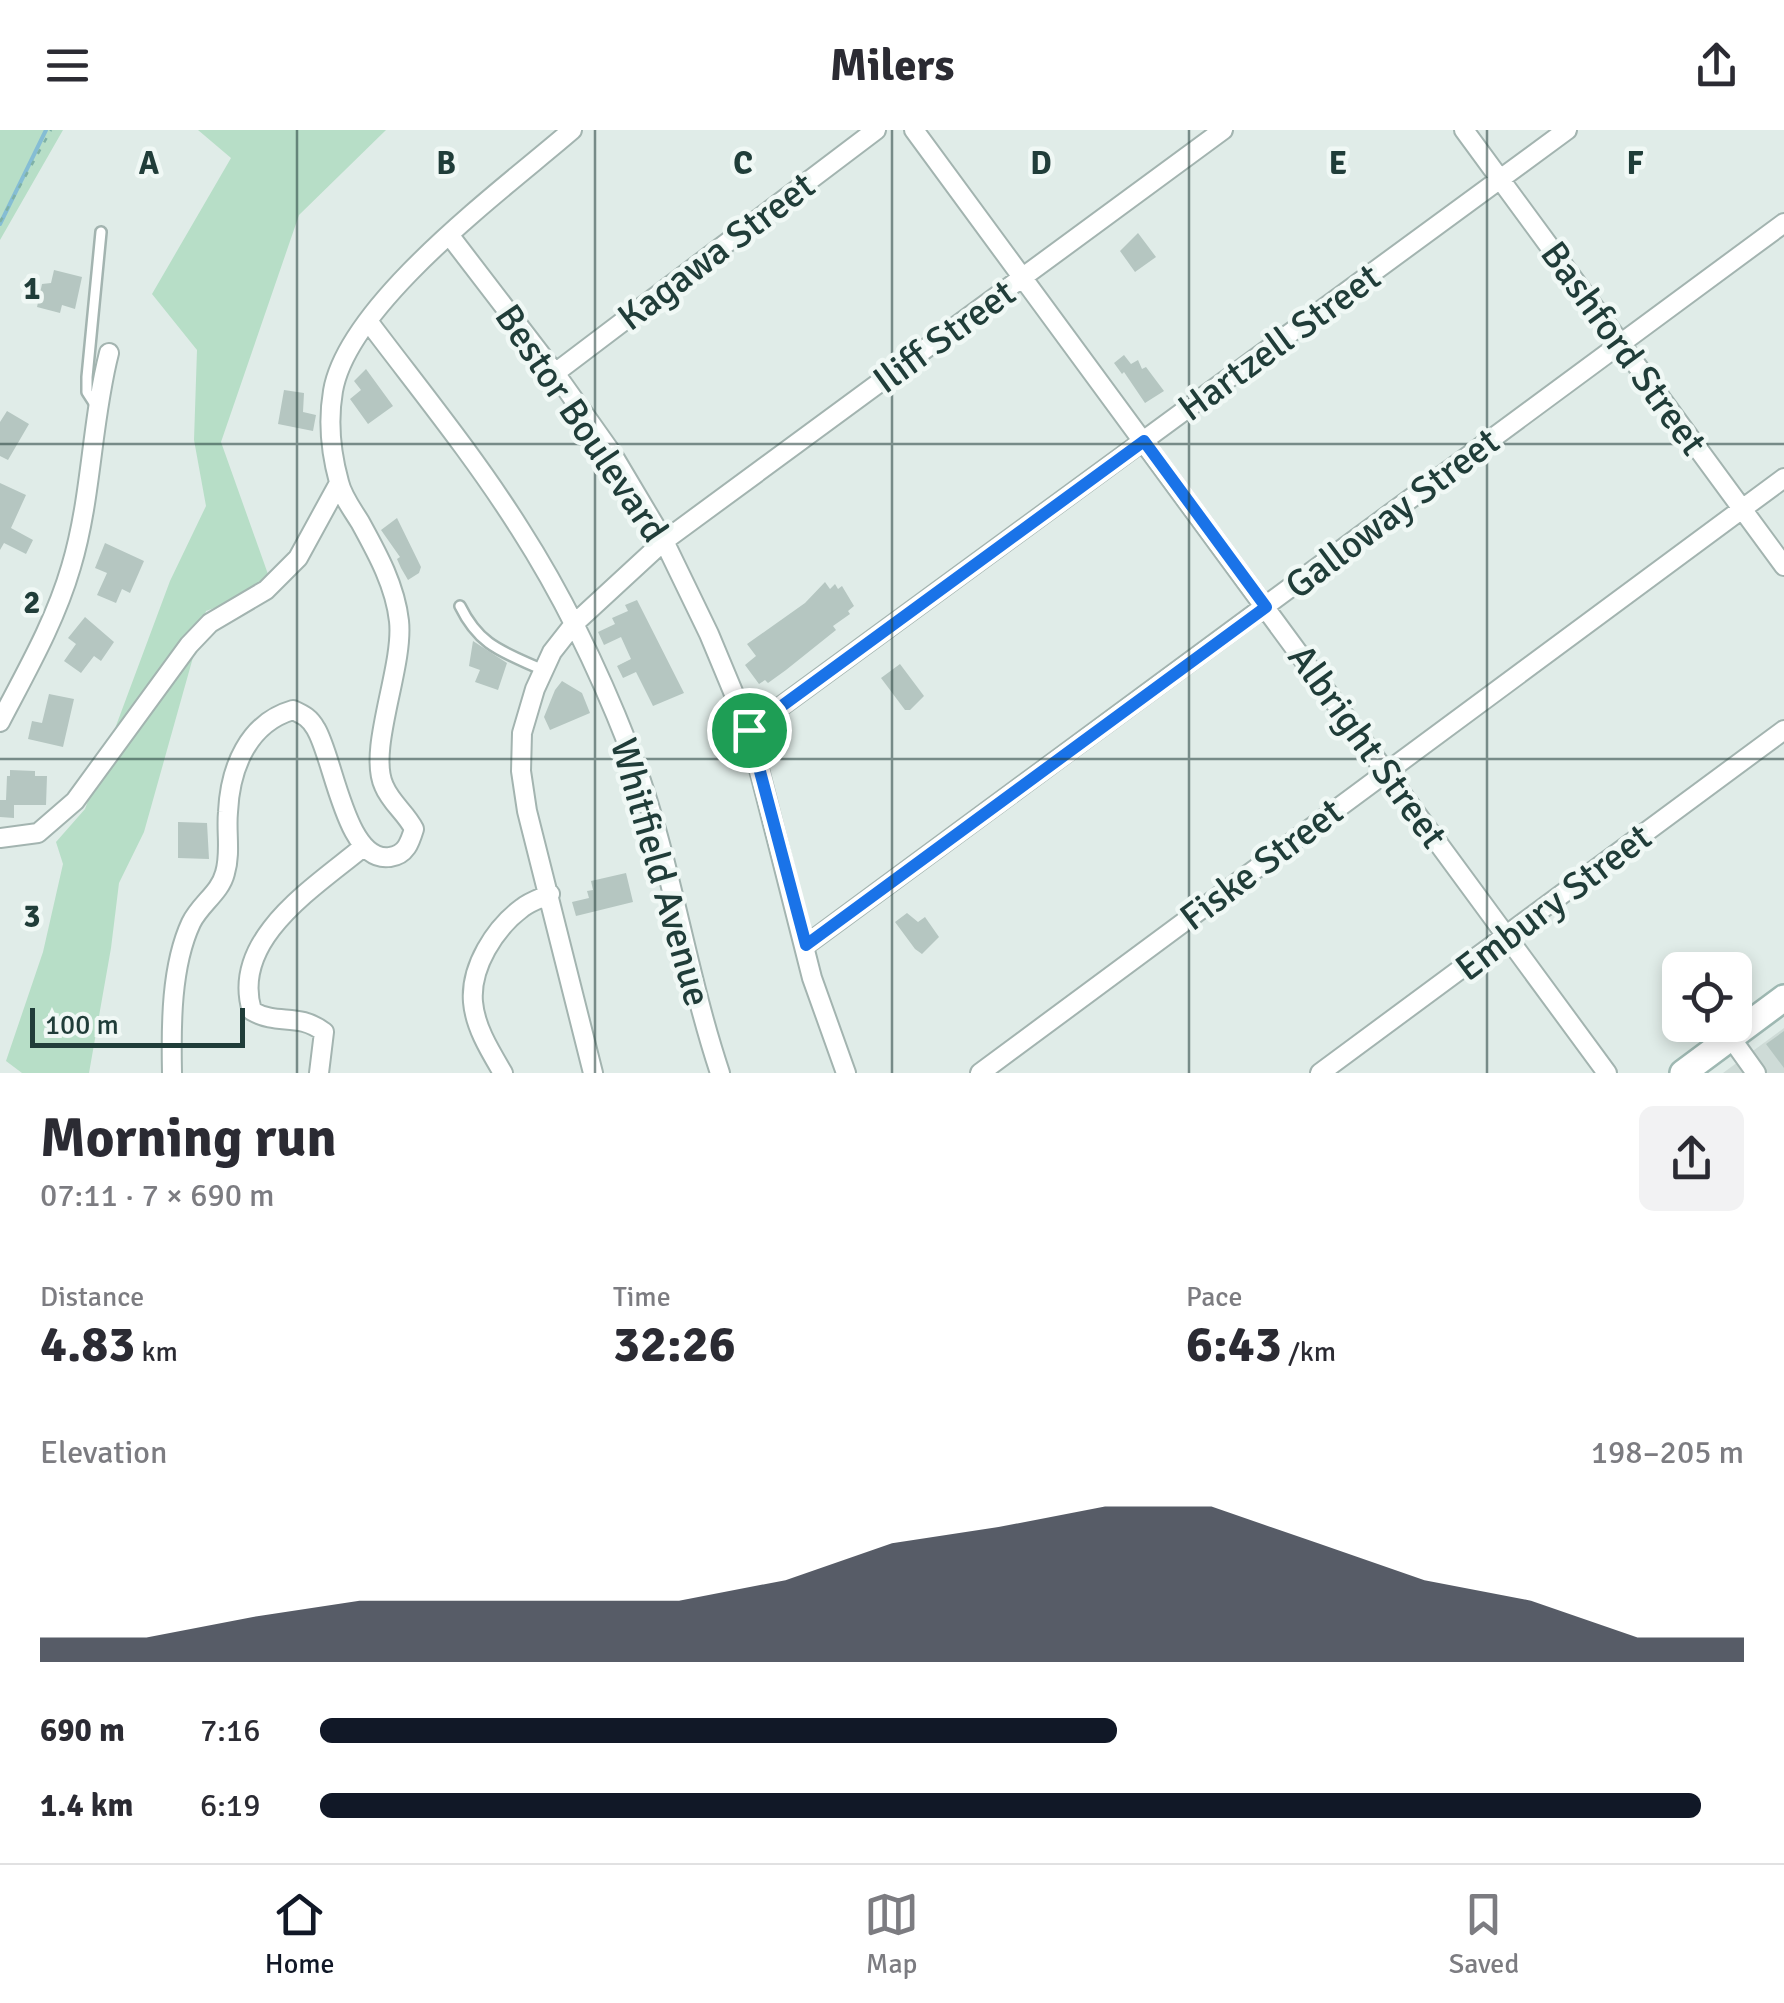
<!DOCTYPE html>
<html lang="en">
<head>
<meta charset="utf-8">
<style>
	body { margin:0; font-family:Signika,sans-serif; background:#f2f2f3; color:#2b2b33; height:100vh; display:flex; flex-direction:column; font-size:38px; white-space:nowrap }
	* { box-sizing:border-box; margin:0 }
	p { font-size:32px; color:#7c7c81 }
	.icon { flex:none; width:55px; height:55px; fill:none; stroke:currentColor; stroke-width:2; stroke-linecap:round; stroke-linejoin:round }
	.map { position:relative; height:943px; overflow:hidden }
	.details { display:flex; flex-direction:column; background:#fff; flex:1 }
	.details>* { flex:none }
	.controls { position:absolute; left:1662px; top:822px; display:grid; gap:20px }
	.controls a { display:grid; place-items:center; width:90px; height:90px; border-radius:15px; background:#fff; box-shadow:0 5px 15px #0003; font-size:50px }
	.scale { position:absolute; left:30px; bottom:25px; width:215px; box-sizing:border-box; padding-left:10px; border:5px solid #203d39; border-top:0; font-size:28px; line-height:35px; white-space:nowrap; color:#203d39; -webkit-text-stroke:8px #f0f8f5; paint-order:stroke }
	.pin { position:absolute; display:grid; place-items:center; width:85px; height:85px; color:#fff; margin:-42px; border:5px solid #fff; border-radius:50%; box-shadow:0 2px 10px #0007 }
	.round { display:grid; place-items:center; flex:none; width:105px; height:105px; border-radius:15px; background:#f2f2f3 }
	.headline { display:flex; align-items:center; justify-content:space-between; height:170px; padding:0 40px }
	h1 { font-size:55px; font-weight:700; line-height:75px }
	.metrics { display:grid; grid-template-columns:repeat(3,1fr); gap:15px; height:170px; padding:10px 40px }
	.metrics div { display:grid; align-content:center }
	.metrics b { font-size:50px; font-weight:700 }
	.metrics small { font-size:28px; font-weight:400 }
	.metrics p { font-size:28px }
	.chart { height:280px; padding:20px 40px }
	.chart p { display:flex; justify-content:space-between }
	.chart svg { width:100%; height:180px; margin-top:10px; fill:#111827; opacity:.7 }
	ul { padding:0 40px; list-style:none; font-size:32px }
	li { display:grid; grid-template-columns:160px 120px 1fr; align-items:center; height:75px }
	li i { height:25px; border-radius:12px; background:#111827 }
	header { display:flex; justify-content:space-between; align-items:center; height:130px; padding:0 40px; background:#fff; font-size:45px; font-weight:700 }
	.menu { display:flex; justify-content:space-around; align-items:center; height:140px; border-top:2px solid #e1e1e2; background:#fff; font-size:28px; color:#7c7c81 }
	.menu a { display:grid; justify-items:center; gap:5px }
	.menu .current { color:#111827 }
	.map>svg:first-child { display:block }
</style>
</head>
<body>
<header><svg class="icon" aria-label="menu" viewBox="0 0 24 24"><path d="M4 6h16M4 12h16M4 18h16"/></svg>Milers<svg class="icon" aria-label="share" viewBox="0 0 24 24"><path d="M12 15V3M7 8l5-5 5 5M5 13v7h14v-7"/></svg></header>
<div class="map">
<svg width="1784" height="943" viewBox="0 0 1784 943">
	<rect width="100%" height="100%" fill="#e0ece8"/>
	<path fill="#cedbd7" d="M1784,898v45h-61z"/>
	<path fill="#b7dec7" d="M0,0h63l-63,110z
		M198,0h188l-87,85 -78,227 48,135 -22,19 -41,15 -62,221 -25,51 -8,65 -22,125h-67l-16,-12 37,-109 20,-88 -7,-22 29,-33 85,-228 36,-75 -12,-66 3,-90 -45,-56 79,-136z"/>
	<g fill="none" stroke-linecap="round" stroke-linejoin="round">
		<path stroke="#85bdd4" stroke-width="4" d="M0,94l46,-94"/>
	</g>
	<path fill="#b5c6c1" d="M1138,103l18,24 -21,15 -15,-21z
		M54,140l28,7 -7,32 -13,-4 -2,8 -23,-6 5,-23 9,-1z
		M1124,225l7,9 7,-4 4,9 4,-2 18,24 -19,12 -21,-31 -2,2 -8,-11z
		M366,239l27,37 -25,18 -18,-25 11,-9 -7,-9z
		M284,260l20,3 -1,19 13,3 -3,16 -35,-7z
		M7,281l22,13 -21,36 -8,-4v-34z
		M0,353l26,12 -15,33 22,12 -7,14 -22,-11 -4,7z
		M397,388l24,49 -2,6 -11,7 -7,-12 -4,-9 3,-2 -19,-27z
		M105,413l39,18 -14,32 -8,-4 -6,14 -19,-8 10,-22 -12,-5z
		M825,452l5,7 5,-5 3,5 4,-3 12,20 -6,5 2,3 -17,12 3,4 -50,40 -18,13 -3,-3 -6,4 -14,-19 11,-9 -9,-12 58,-41z
		M637,470l47,93 -31,13 -17,-34 -13,6 -6,-12 14,-7 -10,-22 -17,8 -6,-13 17,-8 -3,-6 16,-7 -3,-6z
		M85,487l29,25 -13,19 -7,-5 -13,17 -17,-12 12,-17 -8,-6z
		M473,511l34,22 -9,27 -23,-8 5,-12 -11,-4z
		M900,534l24,32 -14,14h-5l-24,-32z
		M562,551l20,12 8,20 -40,17 -6,-13 11,-27z
		M49,564l25,5 -11,48 -35,-8 4,-18 10,2z
		M10,640l25,1v5h12l-1,29h-32v13l-14,-1v-17h6l1,-24h3z
		M178,692l29,1 2,36 -31,-1z
		M626,743l7,29 -57,14 -4,-14 17,-4 -2,-7 6,-1 -2,-9z
		M907,783l11,9 7,-5 14,20 -17,17 -7,-5 -20,-27z
		M1784,901v37l-18,-24z"/>
	<g fill="none" stroke-linecap="round" stroke-linejoin="round">
		<defs>
			<path id="lane" d="M96,276l-9,-14v-15l14,-145
				M460,476c20,41 44,46 83,64"/>
			<path id="street" d="M914,0l693,943
				M1464,0l320,436
				M450,106l105,137 56,79 53,89 45,93 40,96 63,248 34,95
				M368,191c52,69 106,135 152,208 43,67 79,142 108,216 42,106 56,220 92,328
				M555,243l321,-243
				M0,592c26,-50 55,-100 71,-155 21,-70 20,-144 38,-214
				M749,600l818,-600
				M0,708l38,-5 37,-32 114,-156 21,-22 56,-33 32,-32 41,-75
				M806,815l978,-722
				M1731,908l25,35
				M172,943c-1,-48 -1,-107 19,-150 9,-19 29,-30 34,-50 6,-20 1,-41 3,-61 2,-44 20,-89 65,-102 11,5 17,8 23,19 18,30 30,135 74,128 16,-2 20,-15 24,-28 -8,-16 -23,-26 -30,-43 -17,-36 20,-119 15,-165 -4,-36 -22,-68 -39,-99 -8,-13 -18,-26 -21,-40 -8,-29 -11,-62 -6,-91 15,-88 172,-203 239,-261
				M319,943l5,-41c-27,-20 -45,-6 -72,-21 -22,-72 63,-124 111,-164
				M503,943c-13,-22 -28,-46 -30,-71 -3,-35 22,-74 49,-94 7,-6 19,-10 28,-14
				M593,943l-66,-262 -6,-40 1,-38 13,-44 17,-37 22,-28 90,-83 559,-411
				M980,943l804,-595
				M1320,943l464,-343"/>
			<path id="secondary" d="M1683,943l101,-75"/>
		</defs>
		<use href="#lane" stroke="#a3b4b0" stroke-width="14"/>
		<use href="#street" stroke="#a3b4b0" stroke-width="22"/>
		<use href="#secondary" stroke="#9eb8b2" stroke-width="30"/>
		<path stroke="#7fb1a7" stroke-width="2.5" stroke-dasharray="5 8" stroke-linecap="butt" d="M0,92l51,-92"/>
		<use href="#lane" stroke="#fff" stroke-width="9"/>
		<use href="#street" stroke="#fff" stroke-width="18"/>
		<use href="#secondary" stroke="#fff" stroke-width="25"/>
	</g>
	<g fill="none" stroke-linecap="round" stroke-linejoin="round">
		<defs>
			<path id="route" d="M1144,311l122,166 -460,338 -57,-215z"/>
		</defs>
		<use href="#route" stroke="#fff" stroke-width="20"/>
		<use href="#route" stroke="#1a73e8" stroke-width="12"/>
	</g>
	<path fill="none" stroke="#203d39" stroke-width="2.5" stroke-opacity="0.55" d="M297,0v943M595,0v943M892,0v943M1189,0v943M1487,0v943M0,314h1784M0,629h1784"/>
	<g text-anchor="middle" stroke-width="9" stroke-linejoin="round" paint-order="stroke">
		<g font-size="38" fill="#203d39" stroke="#f0f8f5">
			<text transform="translate(716 121) rotate(-37)" y="13">Kagawa Street</text>
			<text transform="translate(944 206) rotate(-36)" y="13">Iliff Street</text>
			<text transform="translate(1279 212) rotate(-36)" y="13">Hartzell Street</text>
			<text transform="translate(1624 218) rotate(54)" y="13">Bashford Street</text>
			<text transform="translate(582 293) rotate(56)" y="13">Bestor Boulevard</text>
			<text transform="translate(1392 383) rotate(-37)" y="13">Galloway Street</text>
			<text transform="translate(1368 616) rotate(54)" y="13">Albright Street</text>
			<text transform="translate(1261 734) rotate(-37)" y="13">Fiske Street</text>
			<text transform="translate(661 742) rotate(74)" y="13">Whitfield Avenue</text>
			<text transform="translate(1553 772) rotate(-37)" y="13">Embury Street</text>
		</g>
	</g>
	<g font-size="32" text-anchor="middle" font-weight="bold" fill="#203d39" stroke="#f0f8f5" stroke-width="9" stroke-linejoin="round" paint-order="stroke">
		<text x="149" y="44">A</text>
		<text x="446" y="44">B</text>
		<text x="743" y="44">C</text>
		<text x="1041" y="44">D</text>
		<text x="1338" y="44">E</text>
		<text x="1635" y="44">F</text>
		<text x="32" y="169">1</text>
		<text x="32" y="483">2</text>
		<text x="32" y="797">3</text>
	</g>
</svg>
<div class="controls">
<a><svg class="icon" aria-label="locate" viewBox="0 0 24 24"><circle cx="12" cy="12" r="6"/><path d="M12 2v4M12 18v4M2 12h4M18 12h4"/></svg></a>
</div>
<div class="scale">100 m</div>
<div class="pin" style="left:749px;top:600px;background:#1e9e55"><svg class="icon" aria-label="arrive" viewBox="0 0 24 24"><path d="M6 21V4h12l-3 4 3 4H6"/></svg></div>
</div>
<section class="details">
<div class="headline"><div><h1>Morning run</h1><p>07:11 · 7 × 690 m</p></div><a class="round"><svg class="icon" aria-label="share" viewBox="0 0 24 24"><path d="M12 15V3M7 8l5-5 5 5M5 13v7h14v-7"/></svg></a></div>
<div class="metrics">
<div><p>Distance</p><b>4.83<small> km</small></b></div>
<div><p>Time</p><b>32:26</b></div>
<div><p>Pace</p><b>6:43<small> /km</small></b></div>
</div>
<div class="chart"><p><span>Elevation</span>198–205 m</p>
<svg viewBox="0 0 160 44" preserveAspectRatio="none"><path d="M0 44V38L10 38L20 33L30 29L40 29L50 29L60 29L70 24L80 15L90 11L100 6L110 6L120 15L130 24L140 29L150 38L160 38V44z"/></svg>
</div>
<ul>
<li><b>690 m</b>7:16<i style="width:56%"></i></li>
<li><b>1.4 km</b>6:19<i style="width:97%"></i></li>
</ul>
</section>
<nav class="menu">
<a class="current"><svg class="icon" aria-label="home" viewBox="0 0 24 24"><path d="M3 11l9-7 9 7M6 9v11h12V9"/></svg>Home</a>
<a><svg class="icon" aria-label="map" viewBox="0 0 24 24"><path d="M3 6l6-2 6 2 6-2v14l-6 2-6-2-6 2zM9 4v14M15 6v14"/></svg>Map</a>
<a><svg class="icon" aria-label="saved" viewBox="0 0 24 24"><path d="M7 4h10v16l-5-4-5 4z"/></svg>Saved</a>
</nav>
</body>
</html>
